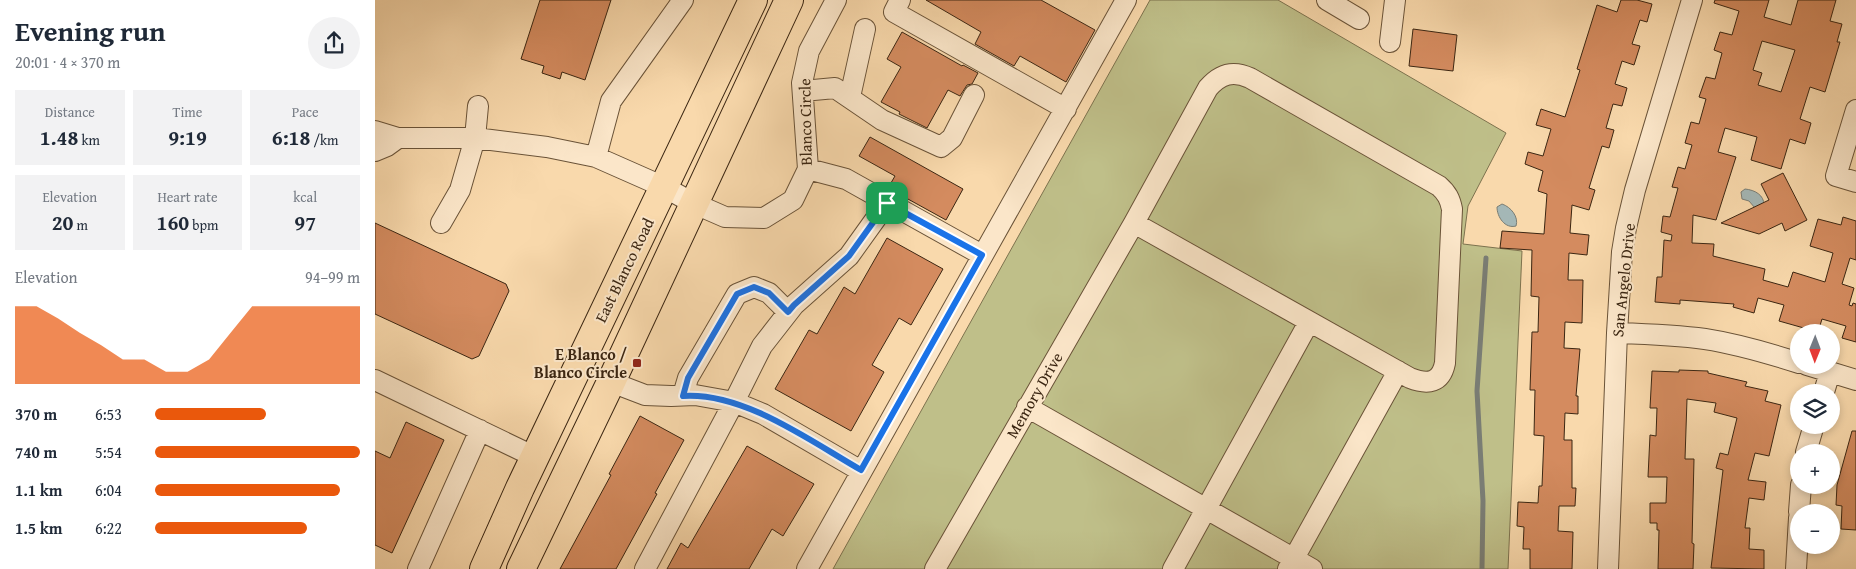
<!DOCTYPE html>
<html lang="en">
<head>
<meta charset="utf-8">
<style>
	body { margin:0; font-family:"Gentium Book Plus",serif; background:#f2f2f3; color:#1f2937; height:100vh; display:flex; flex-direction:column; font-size:19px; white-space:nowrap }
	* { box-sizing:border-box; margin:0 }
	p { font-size:16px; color:#747a83 }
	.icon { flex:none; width:28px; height:28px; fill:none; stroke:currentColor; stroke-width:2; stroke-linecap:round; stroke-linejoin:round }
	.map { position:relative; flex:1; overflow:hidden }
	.details { display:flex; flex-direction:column; background:#fff; width:375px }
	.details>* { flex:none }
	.needle { width:32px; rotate:181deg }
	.fabs { position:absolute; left:1415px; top:324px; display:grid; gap:10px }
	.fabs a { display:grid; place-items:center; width:50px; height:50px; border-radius:50%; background:#fff; box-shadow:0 2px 8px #0003; font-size:25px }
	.pin { position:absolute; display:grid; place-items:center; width:42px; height:42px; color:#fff; margin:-21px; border-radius:10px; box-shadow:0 2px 8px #0006 }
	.round { display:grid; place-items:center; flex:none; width:52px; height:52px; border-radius:26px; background:#f2f2f3 }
	.head { display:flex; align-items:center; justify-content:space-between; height:85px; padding:0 15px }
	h1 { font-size:28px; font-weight:700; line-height:38px }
	.metrics { display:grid; grid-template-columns:repeat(3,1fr); gap:8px; height:85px; padding:5px 15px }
	.metrics div { display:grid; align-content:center; border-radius:0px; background:#f2f2f3; text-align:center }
	.metrics b { font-size:21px; font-weight:700 }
	.metrics small { font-size:14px; font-weight:400 }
	.metrics p { font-size:14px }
	.chart { height:140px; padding:10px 15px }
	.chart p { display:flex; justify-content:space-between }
	.chart svg { width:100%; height:90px; margin-top:5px; fill:#ea580c; opacity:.7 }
	ul { padding:0 15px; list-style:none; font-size:16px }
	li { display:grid; grid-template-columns:80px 60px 1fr; align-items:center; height:38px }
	li i { height:12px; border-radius:6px; background:#ea580c }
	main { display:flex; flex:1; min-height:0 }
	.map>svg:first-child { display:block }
</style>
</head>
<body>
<main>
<section class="details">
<div class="head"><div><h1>Evening run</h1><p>20:01 · 4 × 370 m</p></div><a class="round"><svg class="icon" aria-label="share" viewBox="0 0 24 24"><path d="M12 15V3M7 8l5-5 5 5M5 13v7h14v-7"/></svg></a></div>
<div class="metrics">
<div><p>Distance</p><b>1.48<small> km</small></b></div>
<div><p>Time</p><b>9:19</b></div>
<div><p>Pace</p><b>6:18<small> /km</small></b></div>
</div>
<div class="metrics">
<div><p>Elevation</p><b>20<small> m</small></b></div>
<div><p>Heart rate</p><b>160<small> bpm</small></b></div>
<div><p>kcal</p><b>97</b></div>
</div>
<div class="chart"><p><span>Elevation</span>94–99 m</p>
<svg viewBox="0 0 160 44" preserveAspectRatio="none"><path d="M0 44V6L10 6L20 12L30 19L40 25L50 32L60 32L70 38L80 38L90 32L100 19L110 6L120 6L130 6L140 6L150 6L160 6V44z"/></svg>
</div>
<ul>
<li><b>370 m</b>6:53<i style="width:54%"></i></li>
<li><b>740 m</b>5:54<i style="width:100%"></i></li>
<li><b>1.1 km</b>6:04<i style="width:90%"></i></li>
<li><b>1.5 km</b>6:22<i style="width:74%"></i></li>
</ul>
</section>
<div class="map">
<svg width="1481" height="569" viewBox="0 0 1481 569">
	<rect width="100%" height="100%" fill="#f9d9ac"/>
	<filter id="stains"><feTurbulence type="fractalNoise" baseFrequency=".004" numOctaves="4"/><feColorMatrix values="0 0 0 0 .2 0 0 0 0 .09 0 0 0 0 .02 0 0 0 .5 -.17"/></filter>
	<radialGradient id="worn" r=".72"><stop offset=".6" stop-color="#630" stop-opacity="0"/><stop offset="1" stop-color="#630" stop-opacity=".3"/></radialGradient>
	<path fill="#bfbf89" stroke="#7d724e" d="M775,0h128l228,133 -38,73 -5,38 59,7 -14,318h-675z"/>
	<path fill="#a4b7b6" stroke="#7a7d74" d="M1370,189c10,1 19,6 19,16l-9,3 -6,-7 -7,-2 -1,-7z
		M1127,204c9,3 17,13 14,22 -11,3 -19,-9 -19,-19z"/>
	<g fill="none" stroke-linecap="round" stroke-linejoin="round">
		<path stroke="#7a7d74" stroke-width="5" d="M1107,569l1,-68 -6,-110 9,-133"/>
	</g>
	<path fill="#d48b5f" stroke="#3b2612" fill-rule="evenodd" d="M165,0h71l-26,80 -23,-8 -2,7 -18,-6 2,-7 -23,-7z
		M551,0h115l54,30 -29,52 -46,-26 -6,10 -39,-22 6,-12z
		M1246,0h16l15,4 -5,18 -7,-2 -8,24 8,2 -6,19 -12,-4 -7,23 12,4 -5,18 -9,-2 -7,24 8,2 -5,18 -7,-2 -13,42 6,2 -6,20 -17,-5 -2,28 19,2 -2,20 -18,-2 -1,27h15l-1,43 -17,-1 -1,26 16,1 -4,47h2v18l-13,-1 -1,27h8v48h4l-1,18h-16l-1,25 15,1 -1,37h-42v-20h-7l1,-22 -7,-1 1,-24 20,1 1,-17h3l2,-50 -10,-1 1,-45h-5l2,-58h6l1,-35 -8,-1 1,-46 -32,-2 2,-17 42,3 3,-40 -9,-3 5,-20 -18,-7 3,-12 15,4 8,-27 -15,-4 5,-16 24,8 15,-47 -3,-1 20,-64 20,7z
		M1340,0h54l-5,17 27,8 7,-25h38l-6,21 12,3 -5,18h3l-15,50 -15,-5 -10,32 11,4 -6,21 -15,-5 -9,30 -30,-9 6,-23 -32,-9 -7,24 18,5 -20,63 -23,-5 -1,28 22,1 -1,12 52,13 -2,11 25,7 5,-15 32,10 8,-29 -23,-7 8,-27 23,6 2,-8 13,4v39l-6,-2 -8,26 12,4 -5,17 3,1 1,-3 3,1v38l-14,-4 4,-12 -24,-7 -4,13 -39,-11 5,-16 -26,-7 -4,15 -21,-6 1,-3 -54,-4v4l-25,-2 2,-25h5l2,-37 7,1 1,-6 -11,-3 2,-16 7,1 8,-29 -6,-1 6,-20 7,2 7,-24 -7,-2 6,-21 8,2 7,-25 -7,-2 7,-20 9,2 7,-26 -8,-3 6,-18 12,3 7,-24 -25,-8zM1387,41l33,9 -14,42 -23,-7 4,-12 -9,-3z
		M1038,29l44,6 -4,36 -44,-5z
		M527,32l60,34 1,-1 15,8 -6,11 -5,1 -7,11 -12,-6 -21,38 -28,-14 1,-2 -19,-10 20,-35 -14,-8z
		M495,137l93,52 -17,31 -58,-32 7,-12 -36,-20z
		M1408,173l24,47 -22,11 -3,-8 -23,11 -38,-11 48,-23 -8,-16z
		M0,223l131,61 3,7 -30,65 -7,3 -97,-45z
		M512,238l56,31 -32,56 -12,-7 -27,47 12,7 -33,59 -76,-42 34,-59 8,4 27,-47 11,7z
		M1304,370l29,1v2l39,9 -2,4 23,5 -3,10 16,4 -12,51 -14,-3 -7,27 18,2 -2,18 -15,-2 -4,30h5l-1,21 15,1v19l-53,-1 12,-98 -7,-2 4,-15 8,2 9,-37 -23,-6 2,-9 -29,-4 -2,60h9l-2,84 2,1 -1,25h-35l1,-39h-2v-7h-7v-20h16l1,-26h-19l2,-42 6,1 1,-28h-7l2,-37 27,1z
		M265,416l44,24 -29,53 2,1 -41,75h-56l51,-94 -2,-1z
		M31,422l38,18 -52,113 -17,-8v-94l15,7z
		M1477,431h4v99l-15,-1 1,-23 -6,-1 1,-20z
		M372,446l67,38 -31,52 -11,-7 -23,40h-82l14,-26 7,5z"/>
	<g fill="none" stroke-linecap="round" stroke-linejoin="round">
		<defs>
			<path id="minor" d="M525,0l-6,12 172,97
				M952,0l32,19
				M1015,42l5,-42
				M428,91l32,-3 47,32 59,27 11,-9 22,-43
				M475,97l15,-68
				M1481,110l-20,66 20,6
				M0,131l23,7h77l72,9 49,10 68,30 29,16 32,14 39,1 29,-18 15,-31 -6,-86 7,-32 27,-51
				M0,151l12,-5 11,-8
				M221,157l15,-56 72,-101
				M433,169l38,10 136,76
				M66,223l19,-33 15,-52 3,-32
				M1242,333c29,1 59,2 88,6 32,5 63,14 94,24
				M1432,365l49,15
				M0,380l160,77
				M236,382l34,13 26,1 24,-1 39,7 29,12 98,57
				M1449,392l6,-20
				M308,395l5,-17 49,-84 17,-7 15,6 19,19
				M652,407l285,162
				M1431,452l8,-27
				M1424,512l2,-27
				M43,569l62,-139
				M270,569l89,-167 28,-56 32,-41 55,-49 38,-53
				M432,569l319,-569
				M560,569l199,-346 74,-135c12,-14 25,-18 42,-10l189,108c8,7 11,13 13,23l-7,154c-4,20 -17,22 -35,15l-276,-155
				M798,569l136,-247
				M913,569l110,-198
				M1233,569l9,-236 5,-81 4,-24 9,-38 57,-190
				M1421,569l3,-51"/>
			<path id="highway" d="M109,569l36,-81 233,-488
				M146,569l90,-187 178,-382"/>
		</defs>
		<use href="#minor" stroke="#6a5338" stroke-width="22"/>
		<use href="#highway" stroke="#3b2612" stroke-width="30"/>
		<use href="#minor" stroke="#fbe6c9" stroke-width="20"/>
		<use href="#highway" stroke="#f9d9ac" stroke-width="28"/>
	</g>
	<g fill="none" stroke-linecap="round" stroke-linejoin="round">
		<defs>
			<path id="route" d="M512,203l95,52 -121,215c-51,-29 -117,-78 -178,-74l5,-18 49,-84 17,-7 15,6 19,19 6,-7 55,-49z"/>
		</defs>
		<use href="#route" stroke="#fff" stroke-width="10"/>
		<use href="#route" stroke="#1a73e8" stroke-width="6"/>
	</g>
	<rect fill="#8f2418" stroke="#fbe6c9" stroke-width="2" x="257" y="358" width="10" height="10" rx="2.5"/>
	<g text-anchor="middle" stroke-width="4" stroke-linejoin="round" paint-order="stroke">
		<g font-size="16" fill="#3b2612" stroke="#fbe6c9">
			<text transform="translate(430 122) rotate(-91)" y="6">Blanco Circle</text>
			<text transform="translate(249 270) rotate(-64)" y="6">East Blanco Road</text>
			<text transform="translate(1248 280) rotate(-84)" y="6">San Angelo Drive</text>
			<text transform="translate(659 395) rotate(-60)" y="6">Memory Drive</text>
		</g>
		<g font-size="16" font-weight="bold" fill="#3b2612" stroke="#fbe6c9" text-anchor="end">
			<text x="252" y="360">E Blanco /<tspan x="252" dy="18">Blanco Circle</tspan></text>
		</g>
	</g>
	<rect width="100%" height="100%" filter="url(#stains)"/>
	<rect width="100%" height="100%" fill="url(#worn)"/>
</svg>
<div class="fabs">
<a><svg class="needle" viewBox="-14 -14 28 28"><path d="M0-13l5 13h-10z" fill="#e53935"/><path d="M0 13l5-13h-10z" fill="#747a83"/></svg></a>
<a><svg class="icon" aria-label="layers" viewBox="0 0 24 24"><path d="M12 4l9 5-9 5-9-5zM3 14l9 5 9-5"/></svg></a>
<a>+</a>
<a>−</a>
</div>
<div class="pin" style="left:512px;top:203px;background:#1e9e55"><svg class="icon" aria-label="arrive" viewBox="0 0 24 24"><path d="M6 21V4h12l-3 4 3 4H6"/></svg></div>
</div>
</main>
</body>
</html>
